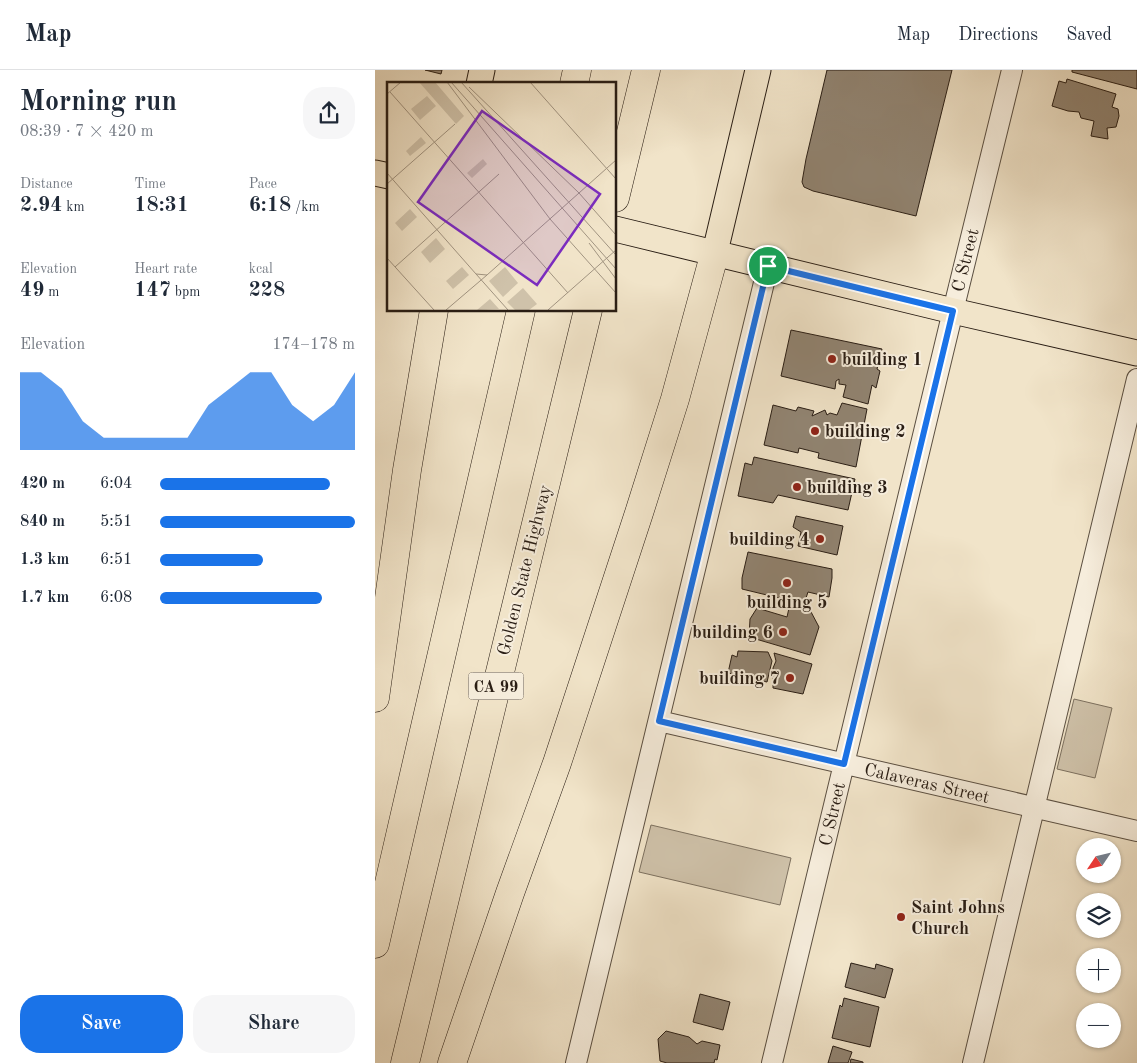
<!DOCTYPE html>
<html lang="en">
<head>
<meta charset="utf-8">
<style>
	body { margin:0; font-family:"Old Standard TT",serif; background:#f6f6f7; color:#1f2937; height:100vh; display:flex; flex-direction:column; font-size:19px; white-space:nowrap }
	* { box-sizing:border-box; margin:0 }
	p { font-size:16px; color:#747a83 }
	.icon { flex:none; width:28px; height:28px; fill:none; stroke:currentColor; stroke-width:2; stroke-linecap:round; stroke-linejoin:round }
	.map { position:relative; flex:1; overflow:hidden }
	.panel { display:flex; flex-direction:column; background:#fff; width:375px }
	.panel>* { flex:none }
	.needle { width:32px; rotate:235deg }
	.fabs { position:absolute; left:701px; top:768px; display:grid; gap:10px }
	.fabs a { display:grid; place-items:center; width:45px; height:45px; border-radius:50%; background:#fff; box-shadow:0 1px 4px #0004; font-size:25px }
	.pin { position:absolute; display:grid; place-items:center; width:42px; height:42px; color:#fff; margin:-21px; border:2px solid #fff; border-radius:50%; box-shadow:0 1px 5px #0007 }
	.round { display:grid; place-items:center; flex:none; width:52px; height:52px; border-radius:20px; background:#f6f6f7 }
	.headline { display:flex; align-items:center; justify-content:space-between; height:85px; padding:0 20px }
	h1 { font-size:28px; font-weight:700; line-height:38px }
	.stats { display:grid; grid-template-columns:repeat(3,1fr); gap:8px; height:85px; padding:5px 20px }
	.stats div { display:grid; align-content:center }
	.stats b { font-size:21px; font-weight:700 }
	.stats small { font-size:14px; font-weight:400 }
	.stats p { font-size:14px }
	.chart { height:140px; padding:10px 20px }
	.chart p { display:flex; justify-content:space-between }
	.chart svg { width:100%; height:90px; margin-top:5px; fill:#1a73e8; opacity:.7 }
	.button { display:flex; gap:10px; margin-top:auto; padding:10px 20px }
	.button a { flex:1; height:58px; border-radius:20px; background:#1a73e8; color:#fff; font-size:20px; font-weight:700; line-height:58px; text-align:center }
	.button a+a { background:#f6f6f7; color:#1f2937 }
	ul { padding:0 20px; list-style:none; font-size:16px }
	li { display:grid; grid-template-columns:80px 60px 1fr; align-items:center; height:38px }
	li i { height:12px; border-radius:6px; background:#1a73e8 }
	header { display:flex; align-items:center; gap:30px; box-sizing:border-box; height:70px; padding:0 25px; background:#fff; border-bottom:1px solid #e0e1e3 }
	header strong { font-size:24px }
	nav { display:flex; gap:28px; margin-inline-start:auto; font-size:18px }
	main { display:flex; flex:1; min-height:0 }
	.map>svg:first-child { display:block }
</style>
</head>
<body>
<header>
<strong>Map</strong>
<nav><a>Map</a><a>Directions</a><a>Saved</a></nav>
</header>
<main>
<section class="panel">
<div class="headline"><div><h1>Morning run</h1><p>08:39 · 7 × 420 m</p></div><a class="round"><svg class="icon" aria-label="share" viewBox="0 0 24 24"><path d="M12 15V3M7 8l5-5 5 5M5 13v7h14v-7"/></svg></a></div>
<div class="stats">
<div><p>Distance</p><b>2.94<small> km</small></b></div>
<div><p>Time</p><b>18:31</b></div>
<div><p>Pace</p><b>6:18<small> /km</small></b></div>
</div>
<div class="stats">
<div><p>Elevation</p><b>49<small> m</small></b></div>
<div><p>Heart rate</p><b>147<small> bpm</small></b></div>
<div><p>kcal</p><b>228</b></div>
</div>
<div class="chart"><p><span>Elevation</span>174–178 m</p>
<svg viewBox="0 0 160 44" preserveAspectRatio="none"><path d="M0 44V6L10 6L20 14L30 30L40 38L50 38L60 38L70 38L80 38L90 22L100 14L110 6L120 6L130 22L140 30L150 22L160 6V44z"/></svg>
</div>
<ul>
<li><b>420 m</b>6:04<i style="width:87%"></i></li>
<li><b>840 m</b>5:51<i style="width:100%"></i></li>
<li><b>1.3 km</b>6:51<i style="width:53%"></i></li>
<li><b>1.7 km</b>6:08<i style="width:83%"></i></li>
</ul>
<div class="button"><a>Save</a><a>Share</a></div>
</section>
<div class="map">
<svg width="762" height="993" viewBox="0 0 762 993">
	<rect width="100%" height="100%" fill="#f1e4c9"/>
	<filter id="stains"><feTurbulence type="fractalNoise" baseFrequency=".004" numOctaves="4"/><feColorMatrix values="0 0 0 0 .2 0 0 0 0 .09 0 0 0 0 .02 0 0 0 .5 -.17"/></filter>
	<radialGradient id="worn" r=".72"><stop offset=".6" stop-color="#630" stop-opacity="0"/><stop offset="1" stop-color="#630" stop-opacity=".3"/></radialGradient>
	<path fill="#cfc2aa" stroke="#7c705f" d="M699,629l38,9 -17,70 -38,-9z
		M276,755l140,33 -11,47 -141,-33z"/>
	<path fill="#918472" stroke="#291d14" d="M50,0h17l-1,4z
		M452,0h125l-36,146 -103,-25 -9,-4 -2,-5 4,-23z
		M697,0h65v19l-65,-17z
		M692,9l49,15 -4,13 6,2 1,7 -3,11 -9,1 1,11 -17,-3 3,-15 -13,-3 -2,-6 -11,-1 -16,-5 7,-25 7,2z
		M416,260l91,19 -5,20 3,2 -4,17 -4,-3 -4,19 -25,-7 3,-12 -7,-1v-5l-3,2 -1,8 -54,-13z
		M467,333l25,6 -11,58 -38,-9 1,-5 -20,-5 -1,5 -34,-8 9,-40 23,6 2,-4 16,4 -2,5 13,-6 2,5 3,-2 7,2z
		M379,387l101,22 -7,31 -70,-15 -5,8 -35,-7 7,-33 7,2z
		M421,446l47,10 -6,29 -39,-9 3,-14 -8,-5z
		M373,482l84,17v9l-3,19 -21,-5 -4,12 -62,-15v-11z
		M382,538l30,9 2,-9 21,2 9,17 -9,28 -61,-18 1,-18z
		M363,581l30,1 4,9 -5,21 -39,-9 4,-18 5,2z
		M399,583l38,11 -9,30 -30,-6v-20l3,-7z
		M476,893l24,6 1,-5 17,5 -8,29 -40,-11z
		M325,924l30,8 -7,28 -30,-8z
		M469,928l35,9 -9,40 -38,-9 8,-33 2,2z
		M291,961l23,6 8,7 5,-3 18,4 -3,15 -2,-1 -1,4h-47l-7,-2 -2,-22z
		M458,976l19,6 -4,11h-20z
		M476,989l12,3v1h-13z"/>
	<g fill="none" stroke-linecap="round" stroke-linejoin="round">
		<defs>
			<path id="minor" d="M284,651l478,110
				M201,993l192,-797
				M397,993l181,-752 59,-241
				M598,993l164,-684"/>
			<path id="major" d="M104,14l3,-14
				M0,103l14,3
				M240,159l338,82 184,42
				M340,182l43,-182"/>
			<path id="highway" d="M199,14l3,-14
				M240,128l31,-128
				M0,628l32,-228 27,-160
				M0,874l146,-634
				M30,993l183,-753
				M77,993l58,-170 47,-130 82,-250 36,-114 40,-147"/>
		</defs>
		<use href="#minor" stroke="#5b4f41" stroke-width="22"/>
		<use href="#major" stroke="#291d14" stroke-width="27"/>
		<use href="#highway" stroke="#291d14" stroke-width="29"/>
		<use href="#minor" stroke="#f6eddc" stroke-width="20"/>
		<use href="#major" stroke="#f1e4c9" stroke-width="25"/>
		<use href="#highway" stroke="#f1e4c9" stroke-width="28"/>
	</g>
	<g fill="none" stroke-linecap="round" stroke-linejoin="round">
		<defs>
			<path id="route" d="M393,196l185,45 -109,453 -185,-43z"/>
		</defs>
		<use href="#route" stroke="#fff" stroke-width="10"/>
		<use href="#route" stroke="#1a73e8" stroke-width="6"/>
	</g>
	<g fill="#8f2418" stroke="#f6eddc" stroke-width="2">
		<circle cx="457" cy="289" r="5"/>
		<circle cx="440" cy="361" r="5"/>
		<circle cx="422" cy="417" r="5"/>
		<circle cx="445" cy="469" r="5"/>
		<circle cx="412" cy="513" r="5"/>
		<circle cx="408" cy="562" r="5"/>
		<circle cx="415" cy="608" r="5"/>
		<circle cx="526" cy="847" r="5"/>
	</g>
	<g text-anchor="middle" stroke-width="4" stroke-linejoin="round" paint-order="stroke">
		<rect fill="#f6eddc" stroke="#665b50" stroke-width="1" x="93.5" y="602.5" width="55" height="27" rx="4"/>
		<g font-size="16" font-weight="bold" fill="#291d14">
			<text x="121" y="622">CA 99</text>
		</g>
		<g font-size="18" fill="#291d14" stroke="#f6eddc">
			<text transform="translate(590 190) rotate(-76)" y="6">C Street</text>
			<text transform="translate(149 500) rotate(-76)" y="6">Golden State Highway</text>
			<text transform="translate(552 713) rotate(13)" y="6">Calaveras Street</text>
			<text transform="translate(457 744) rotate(-77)" y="6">C Street</text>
		</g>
		<g font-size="18" font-weight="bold" fill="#291d14" stroke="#f6eddc" text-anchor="start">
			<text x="467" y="295">building 1</text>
			<text x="450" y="367">building 2</text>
			<text x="432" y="423">building 3</text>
			<text x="435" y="475" text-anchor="end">building 4</text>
			<text x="412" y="538" text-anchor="middle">building 5</text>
			<text x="398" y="568" text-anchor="end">building 6</text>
			<text x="405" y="614" text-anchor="end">building 7</text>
			<text x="536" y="843">Saint Johns<tspan x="536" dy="21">Church</tspan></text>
		</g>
	</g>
	<g transform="translate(12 12)">
		<rect width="229" height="229" fill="#f1e4c9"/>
		<path d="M32,0h16l29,34 -8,8zM40,14l9,10 -16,14 -9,-11zM34,55l5,6 -16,13 -4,-5zM96,77l4,5 -15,14 -5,-5zM23,127l7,8 -15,14 -7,-8zM49,156l9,11 -15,14 -9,-11zM75,185l7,8 -16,14 -7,-8zM118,185l13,16 -15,14 -14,-16zM136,206l14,16 -8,6h-14l-8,-8zM103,217l9,10 -22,1z" fill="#cfc2aa"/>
		<path fill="none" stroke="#a19481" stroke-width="1" d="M60,0l103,137M64,0l165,187M74,0l155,173M143,0l86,97M82,5l110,106M3,10l178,201M0,12l14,-12M0,91l89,101 11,1 129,-115M0,102l68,-60M192,111l37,42M163,137l66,74M202,161l27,36M0,176l47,52M8,185l104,-93M89,192l32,36M59,228l41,-35M161,228l68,-60"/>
		<path fill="#7b2cbf" fill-opacity="0.15" stroke="#7b2cbf" stroke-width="2.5" d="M95,29l118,83 -63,91 -119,-83z"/>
		<rect width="229" height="229" fill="none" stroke="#291d14" stroke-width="2.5"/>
	</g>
	<rect width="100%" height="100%" filter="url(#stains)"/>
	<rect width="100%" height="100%" fill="url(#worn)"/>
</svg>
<div class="fabs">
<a><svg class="needle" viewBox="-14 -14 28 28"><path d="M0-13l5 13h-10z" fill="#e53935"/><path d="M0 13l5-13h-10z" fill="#747a83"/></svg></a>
<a><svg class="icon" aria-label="layers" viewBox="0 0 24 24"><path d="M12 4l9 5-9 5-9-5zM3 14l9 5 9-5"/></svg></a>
<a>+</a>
<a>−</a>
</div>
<div class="pin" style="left:393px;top:196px;background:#1e9e55"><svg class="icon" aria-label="arrive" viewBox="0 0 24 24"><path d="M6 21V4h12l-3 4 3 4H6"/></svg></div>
</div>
</main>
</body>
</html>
